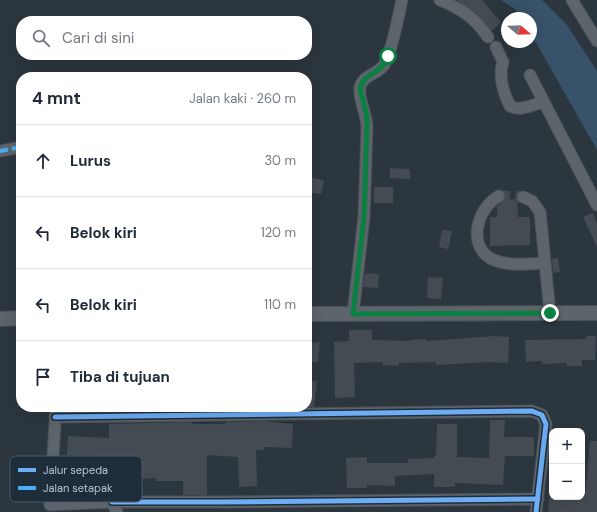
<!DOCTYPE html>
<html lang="id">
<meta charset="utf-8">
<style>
:root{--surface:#fff;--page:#f2f2f3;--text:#1f2937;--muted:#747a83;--line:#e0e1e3}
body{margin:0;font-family:"DM Sans",sans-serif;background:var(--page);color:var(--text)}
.controls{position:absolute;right:12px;bottom:12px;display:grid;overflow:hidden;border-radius:8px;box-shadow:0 4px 16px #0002}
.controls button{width:36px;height:36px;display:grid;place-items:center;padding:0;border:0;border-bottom:1px solid var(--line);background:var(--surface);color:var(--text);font:20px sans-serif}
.compass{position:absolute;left:501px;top:12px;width:36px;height:36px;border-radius:50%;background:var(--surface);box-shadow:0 4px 16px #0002;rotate:109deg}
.stop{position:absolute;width:12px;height:12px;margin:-9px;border:3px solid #0b8043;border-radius:50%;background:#fff}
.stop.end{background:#0b8043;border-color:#fff;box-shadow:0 1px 4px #0008}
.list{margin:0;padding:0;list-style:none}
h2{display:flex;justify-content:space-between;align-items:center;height:52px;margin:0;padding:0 16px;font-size:17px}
h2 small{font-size:13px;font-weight:400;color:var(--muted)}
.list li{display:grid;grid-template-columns:26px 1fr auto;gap:12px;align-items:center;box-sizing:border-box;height:72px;padding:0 16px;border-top:1px solid var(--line)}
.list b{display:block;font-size:15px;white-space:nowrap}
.list em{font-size:13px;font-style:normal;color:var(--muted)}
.icon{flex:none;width:22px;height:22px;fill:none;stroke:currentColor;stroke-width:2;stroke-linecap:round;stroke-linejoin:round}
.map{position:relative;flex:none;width:597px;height:512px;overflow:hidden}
.search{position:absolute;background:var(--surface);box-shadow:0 4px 16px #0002;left:16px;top:16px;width:296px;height:44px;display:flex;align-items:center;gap:10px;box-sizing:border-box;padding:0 14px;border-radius:16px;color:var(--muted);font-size:15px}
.panel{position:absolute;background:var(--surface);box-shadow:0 4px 16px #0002;left:16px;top:72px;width:296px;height:340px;border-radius:16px}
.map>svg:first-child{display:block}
.water{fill:#375269}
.building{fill:#444b52}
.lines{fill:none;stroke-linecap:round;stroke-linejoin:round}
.minor-tunnel{stroke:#414b54;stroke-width:11;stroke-dasharray:11 5.5;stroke-linecap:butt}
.minor-casing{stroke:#4b5258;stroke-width:13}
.tertiary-casing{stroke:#4b5258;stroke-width:16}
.minor{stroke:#5d646b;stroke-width:11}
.tertiary{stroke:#5d646b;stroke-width:14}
.quiet{stroke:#49aef6;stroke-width:4;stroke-dasharray:8 4;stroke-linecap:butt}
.cycleway-casing{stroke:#1e2d3a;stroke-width:8}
.cycleway{stroke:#6dadf4;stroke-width:5}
.route{stroke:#0b8043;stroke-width:5}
.key{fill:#1e2d3a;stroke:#4c5a66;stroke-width:1}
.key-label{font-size:11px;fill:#b7c3ce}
</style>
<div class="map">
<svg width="597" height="512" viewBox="0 0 597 512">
<rect width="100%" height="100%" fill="#2c363e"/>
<path class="water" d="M501,0h41l25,25 30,46v79l-66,-116v-16h-10l-5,-8z"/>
<g class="building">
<path d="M456,0h26l19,22 -9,9 -15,-17z"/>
<path d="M390,168l20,1v10l-20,-1z"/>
<path d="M307,177l17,3 -3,14 -14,-2z"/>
<rect x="374" y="187" width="19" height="16"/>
<path d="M517,199l1,18h12v28l-40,1v-29h7v-11l8,-6z"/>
<path d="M593,213l4,11v23l-14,-30z"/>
<path d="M442,230l10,1 -4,18 -9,-2z"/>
<path d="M558,258l2,14 -7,1 -1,-14z"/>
<path d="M365,273l14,1 -1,14 -15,-1z"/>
<path d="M428,277l15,1 -2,21 -14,-1z"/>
<path d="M349,330h23v10l37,1v-1l17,-1v2l69,-5 14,1 -1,26 -18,-1 -54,3v-3l-37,1v3l-16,-1v-3l-29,1 1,34 -20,1 -1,-56 15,-1z"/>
<path d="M586,336h10l-1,24h-13v6h-15v-3l-25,1v-3l-16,1 -1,-22 61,-1z"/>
<path d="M320,342l-2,20h-11v-19z"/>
<path d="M307,380l10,1 -3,26h-7z"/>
<path d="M490,420h15l-1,17h30v19h-29l-2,29 -48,-2v4h-21v-13l-39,2v10l-28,-1v3h-20l-1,-30 21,-1v6h41v-4l26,-1v-2h2l1,-32h20v33l32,1z"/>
<path d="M263,421l30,3 -1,24 -28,-1v3h-8l1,36 -18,1 -1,-30 -31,-2v40h-24v-14h-27v-3l-20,1v14l-34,1 -1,-38 -34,-1 1,-19 41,2v-14l83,-2v2h33v-2z"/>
<path d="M590,441h7v71h-49l1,-15h36z"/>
</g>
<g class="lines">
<path class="minor-tunnel" d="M499,196l24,1"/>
<defs>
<g id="minor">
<path d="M440,0c23,10 34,17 48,37"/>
<path d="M572,0l25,41"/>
<path d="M496,47l7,15c-5,15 0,30 7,44 10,6 24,-2 34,-4"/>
<path d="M530,75l67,130"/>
<path d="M0,151l21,-4"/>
<path d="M499,196c-21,11 -32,48 -9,62 16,9 37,6 55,5"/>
<path d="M523,197l9,4 8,11 10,101"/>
<path d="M353,314l11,-97 3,-90c0,-13 -9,-28 -7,-39 2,-13 17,-13 24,-23 8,-13 14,-48 18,-65"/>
<path d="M56,407l-6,98 62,-3 5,10"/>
<path d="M55,417l477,-6 10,4 4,9 -10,88"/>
<path d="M112,502h105l321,-3"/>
</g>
<g id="tertiary">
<path d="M307,314l290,-1"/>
<path d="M0,319l21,-1"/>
</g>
</defs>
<use href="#minor" class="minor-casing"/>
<use href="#tertiary" class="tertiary-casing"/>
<use href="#minor" class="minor"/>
<use href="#tertiary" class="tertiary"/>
<path class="quiet" d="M0,151l21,-4"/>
<defs>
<g id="cycleway">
<path d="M55,417l477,-6 10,4 4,9 -10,88"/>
<path d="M112,502h105l321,-3"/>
</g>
</defs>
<use href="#cycleway" class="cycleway-casing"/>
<use href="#cycleway" class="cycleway"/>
</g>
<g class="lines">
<path class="route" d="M388,56c-8,21 -23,14 -28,33l7,27v11l-3,90 -11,97 197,-1"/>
</g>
<rect x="10" y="456" width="132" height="46" rx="6" class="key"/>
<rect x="18" y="468" width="18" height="4" fill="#6dadf4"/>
<rect x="18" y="486" width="18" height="4" fill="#49aef6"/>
<g class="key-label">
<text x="43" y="474">Jalur sepeda</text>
<text x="43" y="492">Jalan setapak</text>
</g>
</svg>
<div class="controls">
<button>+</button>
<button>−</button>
</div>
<svg class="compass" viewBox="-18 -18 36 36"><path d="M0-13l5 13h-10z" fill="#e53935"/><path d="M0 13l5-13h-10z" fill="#747a83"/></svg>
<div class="stop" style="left:388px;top:56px"></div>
<div class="stop end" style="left:550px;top:313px"></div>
<div class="search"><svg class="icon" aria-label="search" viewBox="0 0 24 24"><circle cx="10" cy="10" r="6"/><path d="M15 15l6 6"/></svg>Cari di sini</div>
<section class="panel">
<h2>4 mnt<small>Jalan kaki · 260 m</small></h2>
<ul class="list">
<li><svg class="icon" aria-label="ahead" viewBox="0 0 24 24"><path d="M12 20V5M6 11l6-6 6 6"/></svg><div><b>Lurus</b></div><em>30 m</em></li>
<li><svg class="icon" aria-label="left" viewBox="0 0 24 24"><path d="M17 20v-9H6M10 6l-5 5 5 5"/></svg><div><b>Belok kiri</b></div><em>120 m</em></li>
<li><svg class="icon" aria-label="left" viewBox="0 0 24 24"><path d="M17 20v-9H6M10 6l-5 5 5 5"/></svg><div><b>Belok kiri</b></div><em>110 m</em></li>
<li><svg class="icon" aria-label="arrive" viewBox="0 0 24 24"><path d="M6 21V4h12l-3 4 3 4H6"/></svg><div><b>Tiba di tujuan</b></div></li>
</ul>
</section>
</div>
